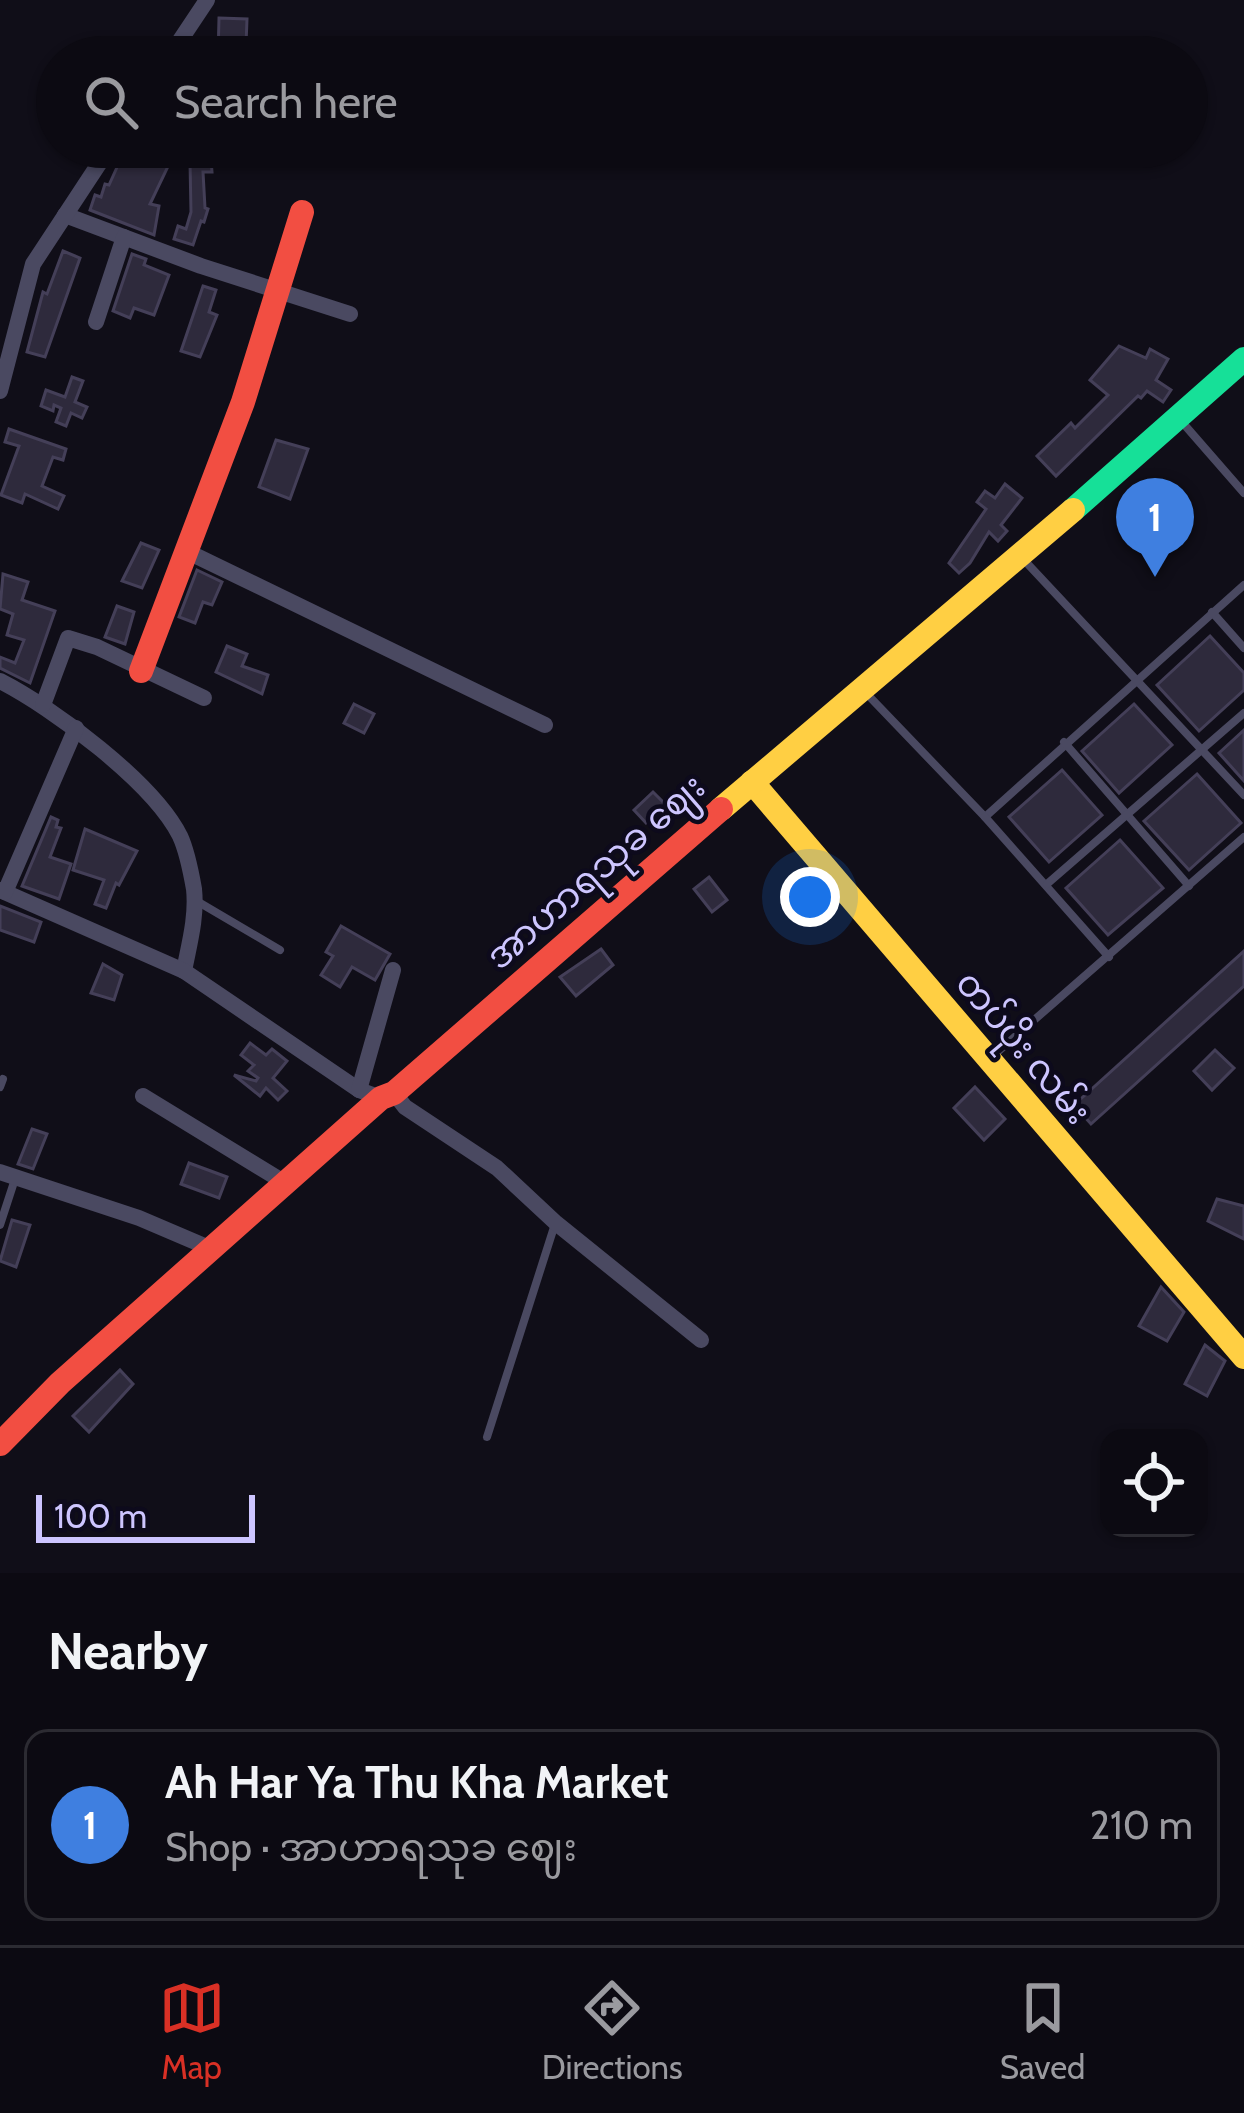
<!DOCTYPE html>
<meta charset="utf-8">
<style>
:root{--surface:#0c0a12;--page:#15131b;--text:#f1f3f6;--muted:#9a9a9f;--line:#2c2b32;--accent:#d93025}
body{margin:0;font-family:Cabin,"Noto Sans Myanmar",sans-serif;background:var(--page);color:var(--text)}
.controls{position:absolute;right:36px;bottom:36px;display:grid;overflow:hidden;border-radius:24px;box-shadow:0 3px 9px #0004}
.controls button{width:108px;height:108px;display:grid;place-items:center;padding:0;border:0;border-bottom:3px solid var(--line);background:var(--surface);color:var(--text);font:60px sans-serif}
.scale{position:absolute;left:36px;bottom:30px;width:219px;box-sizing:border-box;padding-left:12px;border:6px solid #cdc5ff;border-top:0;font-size:33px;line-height:42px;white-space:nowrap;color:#cdc5ff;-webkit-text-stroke:9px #0d0a1c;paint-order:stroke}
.you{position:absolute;left:810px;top:897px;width:42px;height:42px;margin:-30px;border:9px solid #fff;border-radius:50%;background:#1a73e8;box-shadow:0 0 0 18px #1a73e833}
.badge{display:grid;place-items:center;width:78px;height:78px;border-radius:50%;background:var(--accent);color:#fff;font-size:39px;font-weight:700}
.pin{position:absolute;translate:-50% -99px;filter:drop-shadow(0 3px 6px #0008)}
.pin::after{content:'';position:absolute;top:63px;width:42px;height:36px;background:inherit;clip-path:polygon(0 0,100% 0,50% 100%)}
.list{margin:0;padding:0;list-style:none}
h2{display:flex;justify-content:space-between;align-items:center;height:156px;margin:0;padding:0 48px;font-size:51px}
h2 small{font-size:39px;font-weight:400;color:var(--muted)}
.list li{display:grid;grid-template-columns:78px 1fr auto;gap:36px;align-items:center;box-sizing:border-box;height:192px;margin:0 24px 24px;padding:0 24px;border:3px solid var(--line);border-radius:24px}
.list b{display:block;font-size:45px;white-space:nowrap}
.list p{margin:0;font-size:39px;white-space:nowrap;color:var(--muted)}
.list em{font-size:39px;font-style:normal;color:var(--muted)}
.icon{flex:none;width:66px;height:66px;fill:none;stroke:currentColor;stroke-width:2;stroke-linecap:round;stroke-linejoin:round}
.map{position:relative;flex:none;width:1244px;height:1573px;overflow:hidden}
.search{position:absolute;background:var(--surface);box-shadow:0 3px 9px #0004;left:36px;right:36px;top:36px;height:132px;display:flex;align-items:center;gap:30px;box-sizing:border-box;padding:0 42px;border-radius:66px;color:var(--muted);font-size:45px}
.sheet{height:372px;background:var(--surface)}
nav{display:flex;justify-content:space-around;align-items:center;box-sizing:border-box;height:168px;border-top:3px solid var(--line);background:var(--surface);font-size:33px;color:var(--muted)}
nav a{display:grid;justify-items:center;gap:6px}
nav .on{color:var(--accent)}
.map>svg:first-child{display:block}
.building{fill:#2e2a3c;stroke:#443f58;stroke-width:3}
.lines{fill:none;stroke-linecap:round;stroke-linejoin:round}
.lane{stroke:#4a4961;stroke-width:8}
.street{stroke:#4a4961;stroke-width:16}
.fast{stroke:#16e098;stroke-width:24}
.slow{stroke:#ffcf43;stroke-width:24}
.jam{stroke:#f24e42;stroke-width:24}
.labels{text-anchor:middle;stroke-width:9;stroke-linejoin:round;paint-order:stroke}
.street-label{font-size:36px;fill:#cdc5ff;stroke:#0d0a1c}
</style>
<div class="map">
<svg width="1244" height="1573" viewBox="0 0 1244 1573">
<rect width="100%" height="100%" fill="#100e18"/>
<g class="building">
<path d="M219,18l28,1 -1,26h-16l-2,12h-10z"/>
<path d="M136,147h20l-1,3 18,6 -23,48 9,2 -5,29 -64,-25 5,-15 6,2 4,-13 4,1 14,-31 8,4z"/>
<path d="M211,159l1,13h-9l2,36 3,1 -4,13 -3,-1 -8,24 -19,-6 4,-13 8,3 5,-17 -1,-50z"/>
<path d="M63,251l17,7 -35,99 -18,-5 16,-60 4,2z"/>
<path d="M132,254l14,5 -2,6 25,10 -15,40 -20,-7 -4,10 -17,-7z"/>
<path d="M203,286l13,4 -7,22 8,3 -17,42 -19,-6z"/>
<path d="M1119,346l27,12 4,-9 18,10 -12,21 15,10 -8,12 -16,-11 -6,7 -3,-2 -82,80 -19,-20 34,-33 4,5 33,-33 -18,-15z"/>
<path d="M72,377l11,4 -8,21 12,5 -5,11 -11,-5 -5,13 -10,-4 5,-14 -7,-3 -1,6 -12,-5 5,-16 19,7z"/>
<path d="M9,429l57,20 -3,11 -10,-3 -11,29 22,10 -6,13 -33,-15 -3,9 -21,-8 18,-49 -14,-4z"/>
<path d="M276,440l32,9 -18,50 -31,-12z"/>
<path d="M1005,484l17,14 -21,27 6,6 -9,10 -9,-9 -19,31 -11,10 -10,-10 37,-54 -9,-7 8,-11 10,7z"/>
<path d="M141,543l18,7 -17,38 -20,-7z"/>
<path d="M197,570l25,12 -10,23 -9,-3 -8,21 -16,-6z"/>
<path d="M3,574l25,8 -6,18 33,11 -25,72 -30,-15v-11l15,6 9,-23 -17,-5 6,-21 -13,-5z"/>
<path d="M117,606l17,6 -9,32 -20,-7z"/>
<path d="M1210,636l34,37v17l-45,41 -42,-46z"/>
<path d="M227,646l20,8 -5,12 26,9 -6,19 -46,-22z"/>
<path d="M354,704l20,10 -10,19 -20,-10z"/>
<path d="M1134,704l38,41 -53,48 -37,-42z"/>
<path d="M1244,730v51l-25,-28z"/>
<path d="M1062,770l40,45 -53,47 -40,-45z"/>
<path d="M1197,774l44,49 -52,47 -45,-49z"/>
<path d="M653,792l13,13 -20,18 -12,-13z"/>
<path d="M51,817l7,3 -2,7 5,1 -11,29 21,7 -12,35 -37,-13z"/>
<path d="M85,829l52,22 -18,34 -3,-2 -10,25 -11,-4 9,-24 -31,-10z"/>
<path d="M1120,840l43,48 -55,47 -42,-47z"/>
<path d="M709,877l18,23 -15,12 -18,-23z"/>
<path d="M0,906l41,16 -7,20 -34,-12z"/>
<path d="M341,926l49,28 -15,26 -23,-13 -12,20 -19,-12 12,-19 -7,-4z"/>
<path d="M601,949l12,16 -37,31 -16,-19z"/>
<path d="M1244,951v35l-153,138 -17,-19z"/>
<path d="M103,964l19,11 -8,25 -23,-7z"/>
<path d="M250,1043l16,12 6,-6 15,12 -14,17 14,13 -9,9 -12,-12 -6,8 -26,-21 22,6 2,-3 -10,-7 6,-6 -13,-10z"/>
<path d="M1215,1050l19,18 -22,22 -18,-19z"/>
<path d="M975,1087l30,32 -21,21 -30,-32z"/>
<path d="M32,1129l15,5 -14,35 -15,-5z"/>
<path d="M189,1163l38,14 -8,21 -38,-14z"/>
<path d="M1217,1199l27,7v33l-36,-18z"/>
<path d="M12,1220l18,5 -14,42 -16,-6z"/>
<path d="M1161,1287l23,25 -17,29 -28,-15z"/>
<path d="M1205,1345l20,16 -18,35 -22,-12z"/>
<path d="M120,1370l13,14 -44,48 -16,-16z"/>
</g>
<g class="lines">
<g class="lane">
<path d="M1182,422l62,71"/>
<path d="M1024,560l220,235"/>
<path d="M1212,612l32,36"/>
<path d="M866,693l119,124 259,-232"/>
<path d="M1064,742l125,144"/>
<path d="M985,817l124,140"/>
<path d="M1047,884l197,-171"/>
<path d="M195,900l85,50"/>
<path d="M994,1055l250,-218"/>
<path d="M0,1087l3,-8"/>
<path d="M0,1225l15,-46"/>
<path d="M487,1437l68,-213"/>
</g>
<g class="street">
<path d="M169,57l38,-57"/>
<path d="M65,215l136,51 149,48"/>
<path d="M96,322l28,-85"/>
<path d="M0,391l33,-127 77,-117"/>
<path d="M188,552l357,173"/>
<path d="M0,681c53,27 153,101 180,155 7,15 11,36 14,53 3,28 -5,56 -10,82"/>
<path d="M43,705l25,-67 29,9 107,51"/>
<path d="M0,890l184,81 175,119 22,8"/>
<path d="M5,892l71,-164"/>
<path d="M359,1090l34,-120"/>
<path d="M394,1093l11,14 92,61 59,55 145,117"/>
<path d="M143,1096l144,88"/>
<path d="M0,1172l139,46 75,32"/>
</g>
<path class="fast" d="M1073,510l171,-151"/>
<g class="slow">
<path d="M752,782l492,575"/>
<path d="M721,809l352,-299"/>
</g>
<g class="jam">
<path d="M141,671l102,-269 59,-190"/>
<path d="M0,1444l60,-61 321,-285 13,-5 327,-284"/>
</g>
</g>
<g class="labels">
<g class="street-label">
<text transform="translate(595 871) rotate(-41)" y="13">အာဟာရသုခ ဈေး</text>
<text transform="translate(1024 1047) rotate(50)" y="13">တပ်ပိုး လမ်း</text>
</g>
</g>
</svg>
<div class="controls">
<button><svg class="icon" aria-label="locate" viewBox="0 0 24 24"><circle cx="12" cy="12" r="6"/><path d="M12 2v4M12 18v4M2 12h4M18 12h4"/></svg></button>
</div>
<div class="scale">100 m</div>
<div class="you"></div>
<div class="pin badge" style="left:1155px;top:577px;background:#3f7fe0">1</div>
<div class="search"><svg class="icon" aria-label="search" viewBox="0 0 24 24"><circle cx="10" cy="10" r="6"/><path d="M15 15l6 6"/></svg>Search here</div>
</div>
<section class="sheet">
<h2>Nearby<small></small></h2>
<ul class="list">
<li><span class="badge" style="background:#3f7fe0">1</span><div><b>Ah Har Ya Thu Kha Market</b><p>Shop · အာဟာရသုခ ဈေး</p></div><em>210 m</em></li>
</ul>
</section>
<nav>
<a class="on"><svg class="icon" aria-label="map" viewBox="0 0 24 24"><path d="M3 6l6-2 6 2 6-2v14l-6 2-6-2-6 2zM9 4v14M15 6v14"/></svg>Map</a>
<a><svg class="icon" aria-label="directions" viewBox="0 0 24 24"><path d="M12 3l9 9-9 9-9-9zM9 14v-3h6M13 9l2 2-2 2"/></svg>Directions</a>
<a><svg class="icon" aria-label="saved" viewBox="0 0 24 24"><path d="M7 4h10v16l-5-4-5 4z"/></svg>Saved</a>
</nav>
